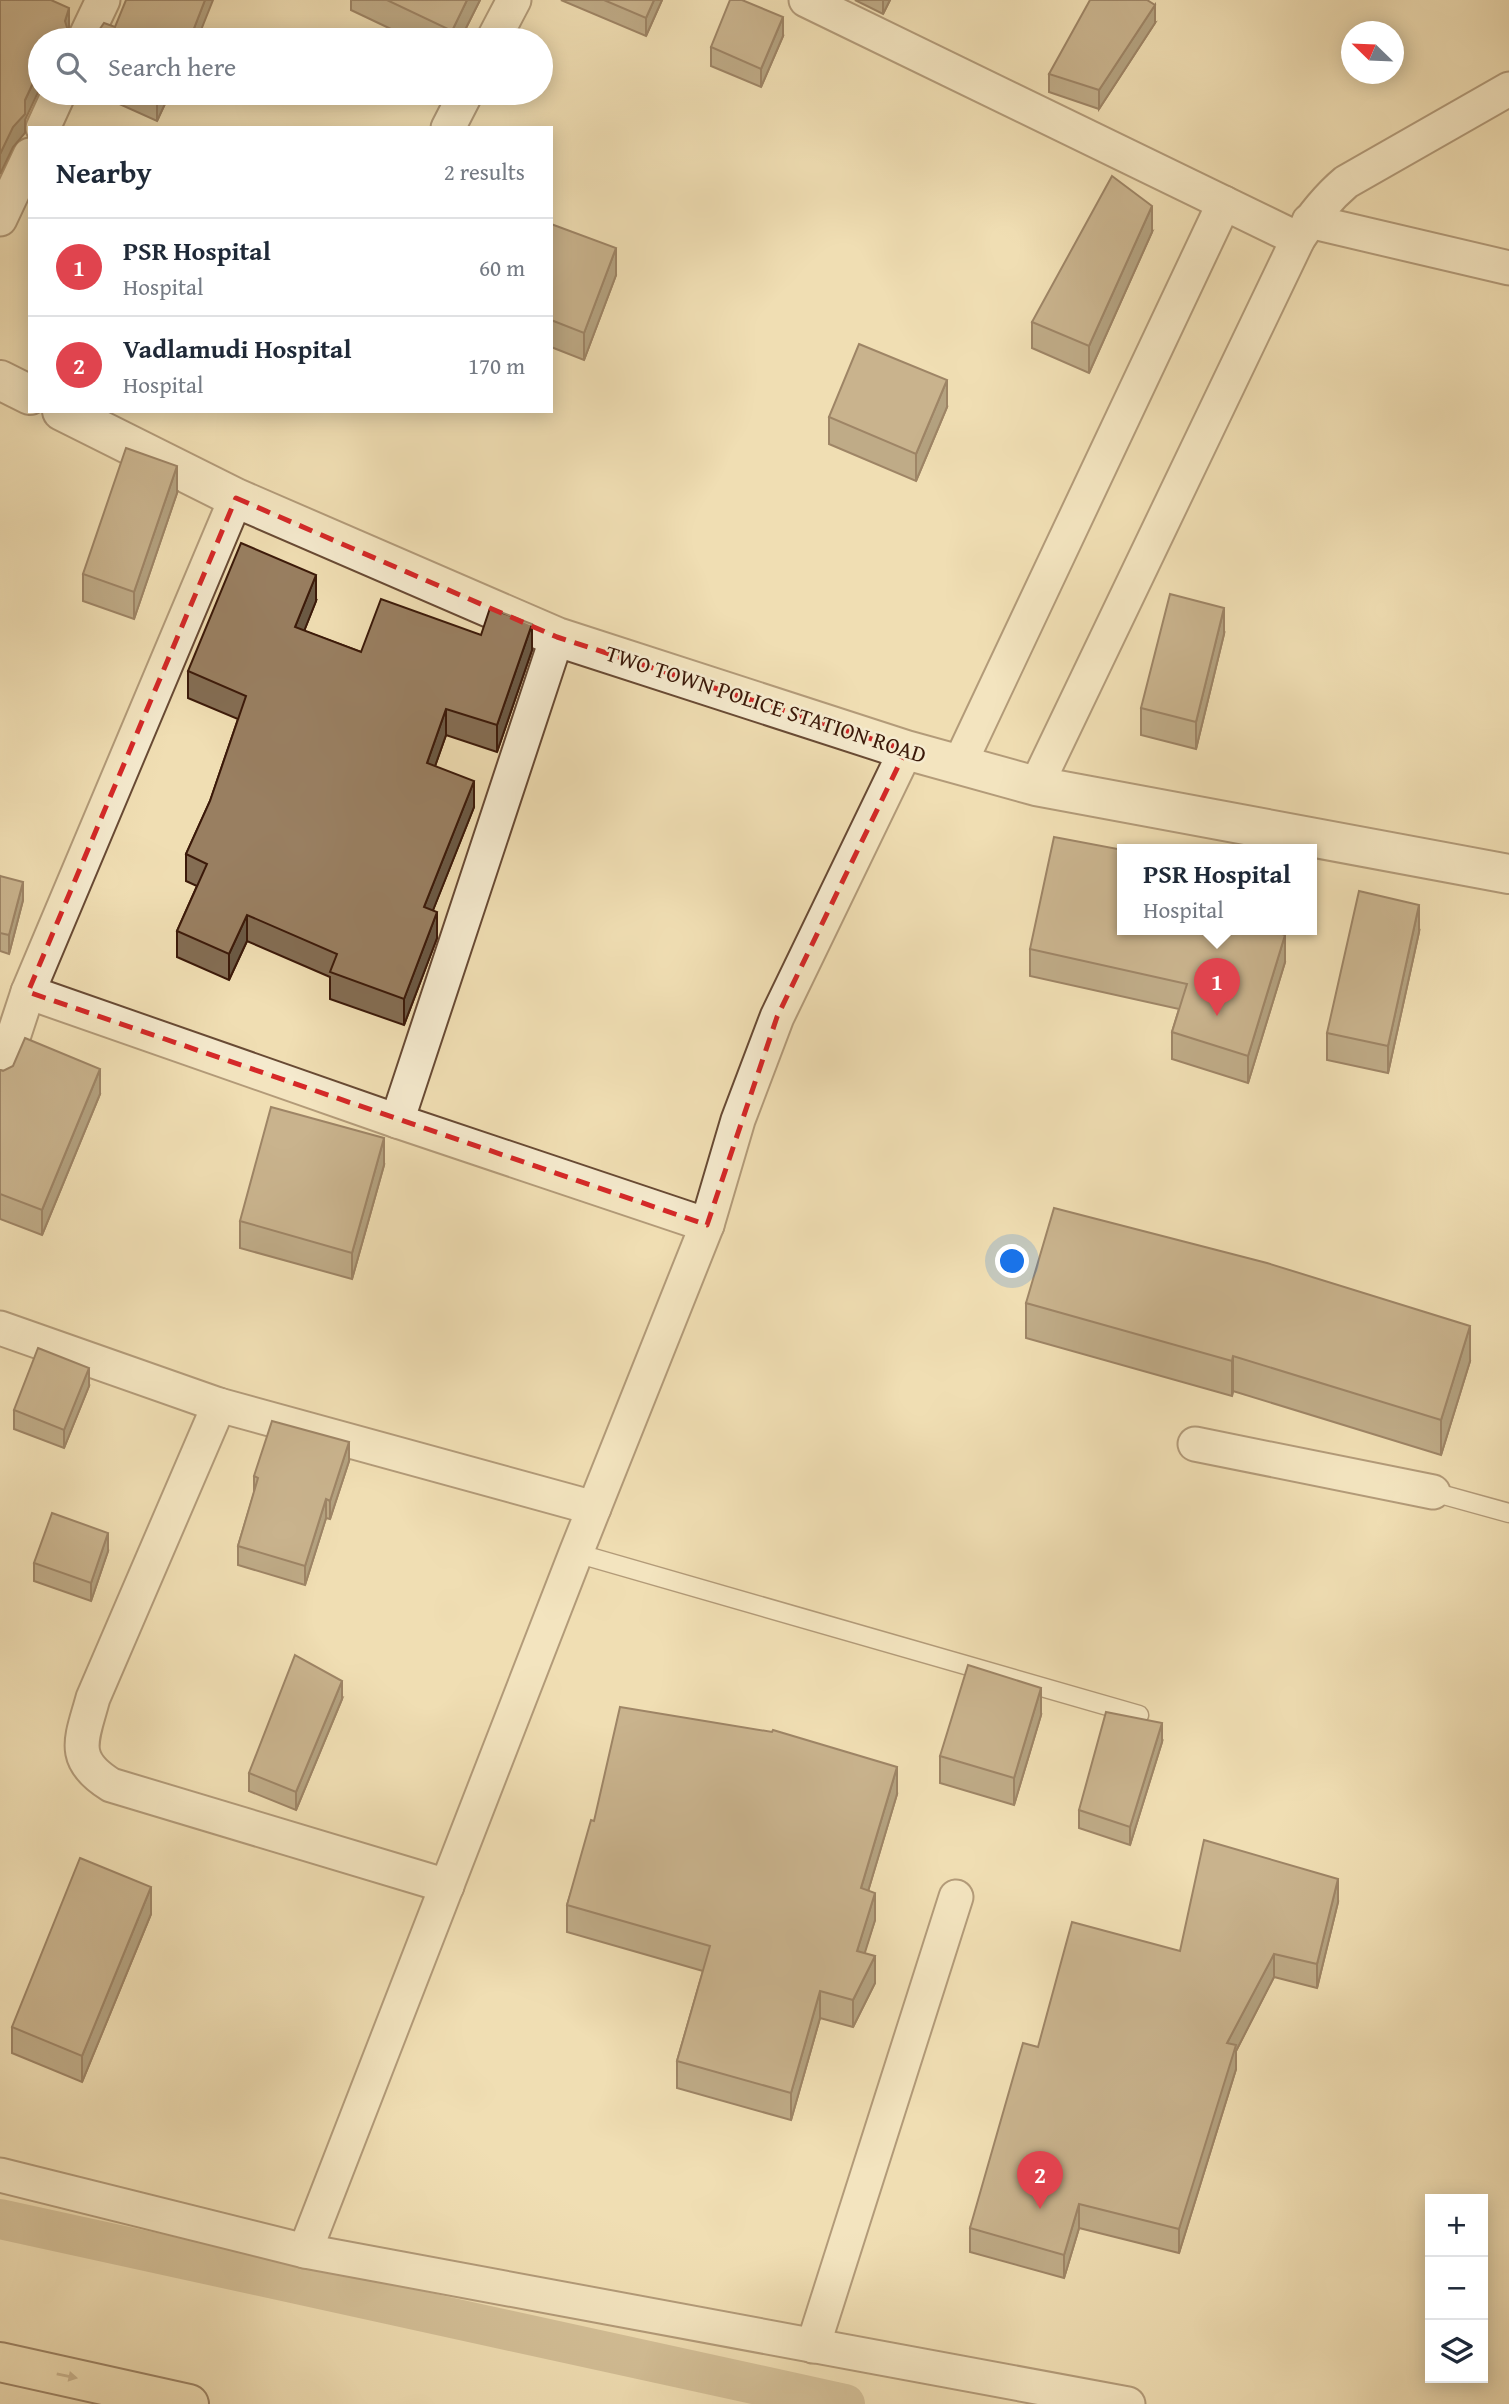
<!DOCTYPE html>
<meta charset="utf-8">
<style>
:root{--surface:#fff;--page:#f2f2f3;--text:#1f2937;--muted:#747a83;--line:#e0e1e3;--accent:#8f2418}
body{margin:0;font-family:"Gentium Book Plus",serif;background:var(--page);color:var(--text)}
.controls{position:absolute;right:21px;bottom:21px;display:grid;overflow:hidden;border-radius:0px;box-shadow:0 4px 18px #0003}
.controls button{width:63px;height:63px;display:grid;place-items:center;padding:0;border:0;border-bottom:2px solid var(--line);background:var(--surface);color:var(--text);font:35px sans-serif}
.compass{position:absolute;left:1341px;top:21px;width:63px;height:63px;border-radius:50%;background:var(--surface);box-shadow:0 4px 18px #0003;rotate:293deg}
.you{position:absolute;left:1013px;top:1262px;width:24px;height:24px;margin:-18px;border:5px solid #fff;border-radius:50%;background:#1a73e8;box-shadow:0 0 0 10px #1a73e833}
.badge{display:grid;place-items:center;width:46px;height:46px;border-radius:50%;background:var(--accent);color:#fff;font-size:23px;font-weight:700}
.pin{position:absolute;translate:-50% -58px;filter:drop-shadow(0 2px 4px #0008)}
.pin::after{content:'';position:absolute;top:37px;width:24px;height:21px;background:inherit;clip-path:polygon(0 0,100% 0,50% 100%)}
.popup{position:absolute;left:1117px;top:844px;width:200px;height:91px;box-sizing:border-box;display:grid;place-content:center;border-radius:0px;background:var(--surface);filter:drop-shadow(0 2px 5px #0005);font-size:23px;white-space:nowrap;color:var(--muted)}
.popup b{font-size:26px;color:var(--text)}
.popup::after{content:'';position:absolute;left:50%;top:100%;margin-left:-14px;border:14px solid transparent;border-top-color:var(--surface)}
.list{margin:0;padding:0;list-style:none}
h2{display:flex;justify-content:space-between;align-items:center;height:91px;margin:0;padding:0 28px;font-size:30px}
h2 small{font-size:23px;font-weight:400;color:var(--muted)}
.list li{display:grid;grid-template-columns:46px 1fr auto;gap:21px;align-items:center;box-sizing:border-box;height:98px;padding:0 28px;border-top:2px solid var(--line)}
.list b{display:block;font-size:26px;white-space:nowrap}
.list p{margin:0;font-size:23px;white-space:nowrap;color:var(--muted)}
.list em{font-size:23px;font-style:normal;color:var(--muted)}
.icon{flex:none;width:38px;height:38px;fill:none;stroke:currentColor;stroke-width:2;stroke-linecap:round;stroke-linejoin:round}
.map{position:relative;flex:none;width:1509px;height:2404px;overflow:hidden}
.search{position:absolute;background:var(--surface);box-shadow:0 4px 18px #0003;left:28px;top:28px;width:525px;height:77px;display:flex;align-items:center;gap:18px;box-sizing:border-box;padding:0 24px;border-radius:38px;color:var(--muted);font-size:26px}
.panel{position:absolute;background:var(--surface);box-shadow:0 4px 18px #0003;left:28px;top:126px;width:525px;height:287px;border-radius:0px}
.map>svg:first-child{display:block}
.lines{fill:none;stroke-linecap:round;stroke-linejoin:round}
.canal{stroke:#b29b79;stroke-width:40}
.service-casing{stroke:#684a34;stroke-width:21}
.minor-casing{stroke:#684a34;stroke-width:37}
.tertiary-casing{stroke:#684a34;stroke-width:42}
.primary-casing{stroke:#3b1909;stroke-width:42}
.service{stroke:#f5eace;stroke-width:18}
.minor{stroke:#f5eace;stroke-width:33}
.tertiary{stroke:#f5eace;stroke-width:38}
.primary{stroke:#f0deb3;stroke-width:38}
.wall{fill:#846d53;stroke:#3b1909;stroke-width:2}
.shaded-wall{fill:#6b5944;stroke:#3b1909;stroke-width:2}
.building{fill:#997f61;stroke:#3b1909;stroke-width:2}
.oneway{fill:#9f8566}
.marked{fill:none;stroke:#d62828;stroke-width:5;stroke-dasharray:14 9;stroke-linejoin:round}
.labels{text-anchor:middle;stroke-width:5;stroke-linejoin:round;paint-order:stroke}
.street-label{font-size:23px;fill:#3b1909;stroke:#f5eace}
</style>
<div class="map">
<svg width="1509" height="2404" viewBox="0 0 1509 2404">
<rect width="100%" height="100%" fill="#f0deb3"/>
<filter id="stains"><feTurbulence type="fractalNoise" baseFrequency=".00286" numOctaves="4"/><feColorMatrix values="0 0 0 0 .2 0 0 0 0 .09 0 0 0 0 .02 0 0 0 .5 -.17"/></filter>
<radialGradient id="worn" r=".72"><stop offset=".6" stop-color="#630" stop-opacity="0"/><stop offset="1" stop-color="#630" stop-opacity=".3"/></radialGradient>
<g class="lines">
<path class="canal" d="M0,2219l845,185"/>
<defs>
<g id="service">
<path d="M1433,1492l76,21"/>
<path d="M576,1553l563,162"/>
</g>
<g id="minor">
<path d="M806,0l492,239"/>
<path d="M84,40l19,-40"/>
<path d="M493,40l21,-40"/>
<path d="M43,128l16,-35"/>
<path d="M448,128l18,-35"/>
<path d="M0,219l30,-64"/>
<path d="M1309,221l200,47"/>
<path d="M960,763l264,-560"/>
<path d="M1036,786l262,-547c14,-22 29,-41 48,-57l163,-93"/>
<path d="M28,992l369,129 310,104"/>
<path d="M0,1077l28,-85 208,-494"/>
<path d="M397,1121l160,-484"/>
<path d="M0,1328l219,77 375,103"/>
<path d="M219,1405l-126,293c-11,41 -24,61 18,87l336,101"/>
<path d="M1195,1444l238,48"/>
<path d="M0,2175l305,76 823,153"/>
<path d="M305,2251l271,-698 131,-328 31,-105 39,-103 129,-267"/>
<path d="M813,2346l143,-449"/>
</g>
<g id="tertiary">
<path d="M0,380l30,15"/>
<path d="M62,411l174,87 321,139 349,113 130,36 473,88"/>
</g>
<path id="primary" d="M0,2362l189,42"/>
</defs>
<use href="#service" class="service-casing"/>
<use href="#minor" class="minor-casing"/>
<use href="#tertiary" class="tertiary-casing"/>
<use href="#primary" class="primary-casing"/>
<use href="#service" class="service"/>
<use href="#minor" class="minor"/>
<use href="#tertiary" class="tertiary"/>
<use href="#primary" class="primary"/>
</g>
<g class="wall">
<path d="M351,0h129l-20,40h-46l-63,-30z"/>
<path d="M561,0h101l-16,36z"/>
<path d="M855,0h35l-7,14z"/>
<path d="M1155,23l-56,86 -50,-17v-18z"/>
<path d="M783,36l-22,51 -50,-21v-19z"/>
<path d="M95,93h75l-13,28z"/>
<path d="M551,224l65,51 -32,85 -33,-13z"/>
<path d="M1152,232l-63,141 -57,-25v-26z"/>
<path d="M947,407l-31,74 -87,-37v-27z"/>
<path d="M177,493l-43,126 -51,-18v-27z"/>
<path d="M316,601l-12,30 57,21 120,-17 51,15 -35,102 -51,-17 -11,31 39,41 -41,103 4,28 -33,87 -74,-26v-22l-83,-36 -18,39 -52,-23v-26l20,-45 -11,-5v-27l24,-53 28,-82 -50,-21v-27z"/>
<path d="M1224,634l-28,115 -55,-14v-27z"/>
<path d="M0,876l23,24 -14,54 -9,-3z"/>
<path d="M1123,930l162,32 -37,121 -76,-24v-27l7,-23 -149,-33v-27z"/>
<path d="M1419,932l-31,141 -61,-13v-27z"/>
<path d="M0,1070l100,24 -58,141 -42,-16z"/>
<path d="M384,1165l-32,114 -112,-31v-27z"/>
<path d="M1026,1303l444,58 -29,94 -208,-64 -1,5 -206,-58z"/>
<path d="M89,1386l-25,62 -50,-19v-19z"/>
<path d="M349,1461l-19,58 -4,-1 -21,67 -67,-20v-19l16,-53v-17z"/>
<path d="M108,1551l-17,50 -57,-20v-18z"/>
<path d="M342,1699l-46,111 -47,-19v-18z"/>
<path d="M1041,1715l-27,90 -74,-22v-27z"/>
<path d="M1162,1742l-32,103 -51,-17v-18z"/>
<path d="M897,1794l-29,97 7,29 -11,33 11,30 -22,44 -33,-9 -29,102 -114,-32v-27l26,-90 -136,-39v-27l27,-84z"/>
<path d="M1338,1902l-21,86 -43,-11 -38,74v18l-57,184 -100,-25 -15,50 -94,-26v-24l68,-181 142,-96z"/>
<path d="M151,1914l-69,168 -70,-29v-26z"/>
</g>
<g class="shaded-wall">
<path d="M205,0h8l-16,40h-6v-4z"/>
<path d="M467,0h13l-20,40h-8v-9z"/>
<path d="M654,0h8l-16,36v-18z"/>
<path d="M883,0h7l-7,14z"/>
<path d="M1155,5v18l-56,86v-19z"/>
<path d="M69,8v19l-4,13v-19z"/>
<path d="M783,17v19l-22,51v-18z"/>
<path d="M40,68v20l-15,32v13l-12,14 -13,27v-20z"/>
<path d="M161,93h9l-13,28v-19z"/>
<path d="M1152,206v26l-63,141v-27z"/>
<path d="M616,248v27l-32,85v-27z"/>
<path d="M947,380v27l-31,74v-27z"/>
<path d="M177,466v27l-43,126v-27z"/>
<path d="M316,575v26l-21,53v-27z"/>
<path d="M1224,608v26l-28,115v-27z"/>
<path d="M532,624v26l-35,102v-27z"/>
<path d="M446,709v26l-19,54v-26z"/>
<path d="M474,781v26l-50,126v-26z"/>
<path d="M23,882v18l-14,54v-19z"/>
<path d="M1419,905v27l-31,141v-27z"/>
<path d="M437,912v26l-33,87v-26z"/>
<path d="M247,915v26l-18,39v-26z"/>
<path d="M1285,935v27l-37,121v-27z"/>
<path d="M100,1069v25l-58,141v-25z"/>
<path d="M384,1138v27l-32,114v-26z"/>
<path d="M1470,1326v35l-29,94v-35z"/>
<path d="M1233,1356v35l-1,5v-35z"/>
<path d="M89,1368v18l-25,62v-18z"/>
<path d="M349,1442v19l-19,58v-18z"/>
<path d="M326,1499v19l-21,67v-19z"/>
<path d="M108,1533v18l-17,50v-18z"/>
<path d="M342,1681v18l-46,111v-18z"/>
<path d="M1041,1688v27l-27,90v-27z"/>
<path d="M1162,1723v19l-32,103v-18z"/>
<path d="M897,1767v27l-36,121v-27z"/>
<path d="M1338,1879v23l-21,86v-24z"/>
<path d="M151,1887v27l-69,168v-26z"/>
<path d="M875,1893v27l-18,58v-27z"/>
<path d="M1274,1954v23l-38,74v18l-57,184v-24l48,-186z"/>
<path d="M875,1956v27l-22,44v-27z"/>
<path d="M820,1991v27l-29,102v-27z"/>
<path d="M1079,2204v24l-15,50v-23z"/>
</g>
<g class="building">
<path d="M0,0h51l18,8 -4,13 3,10 7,6 10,2 10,-3 9,-13 11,4 11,-27h79l-14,36 -3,-1 -3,5h-145v28l-15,32v14l-12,13 -13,27z"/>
<path d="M387,0h80l-15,31z"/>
<path d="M604,0h50l-8,18z"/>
<path d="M730,0h12l41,17 -22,52 -50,-22z"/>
<path d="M1090,0h57l8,5 -56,85 -50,-16z"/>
<path d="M138,93h23l-4,9z"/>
<path d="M1112,176l40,30 -63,140 -57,-24z"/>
<path d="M551,224l65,24 -32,85 -33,-13z"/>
<path d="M859,344l88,36 -31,74 -87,-37z"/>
<path d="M126,448l51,18 -43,126 -51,-18z"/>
<path d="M241,543l75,32 -21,52 66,25 20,-53 100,36 9,-27 42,16 -35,101 -51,-16 -19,54 47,18 -50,126 13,5 -33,87 -74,-27 7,-18 -90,-39 -18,39 -52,-23 30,-67 -21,-10 24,-53 36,-105 -58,-25z"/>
<path d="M1170,594l54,14 -28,114 -55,-14z"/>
<path d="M1054,837l69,13v80h147l15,5 -37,121 -76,-24 15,-48 -157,-35z"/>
<path d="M0,876l23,6 -14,53 -9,-2z"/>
<path d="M1359,891l60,14 -31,141 -61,-13z"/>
<path d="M25,1038l75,31 -58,141 -42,-16v-124l3,1 10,-5z"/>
<path d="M271,1107l113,31 -32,115 -112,-32z"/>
<path d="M1054,1208l213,55 203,63 -29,94 -208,-64 -1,5 -206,-58z"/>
<path d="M38,1348l51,20 -25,62 -50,-20z"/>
<path d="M272,1421l77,21 -19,59 -4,-2 -21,67 -67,-20 20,-68 -4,-2z"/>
<path d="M52,1513l56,20 -17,50 -57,-20z"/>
<path d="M295,1655l47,26 -46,111 -47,-19z"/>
<path d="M968,1665l73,23 -27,90 -74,-22z"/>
<path d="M620,1707l152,25 1,-2 124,37 -36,121 14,5 -18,58 18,5 -22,44 -33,-9 -29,102 -114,-32 33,-115 -143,-41 24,-85 3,1z"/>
<path d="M1106,1712l56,11 -32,104 -51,-17z"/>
<path d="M1204,1840l134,39 -21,85 -43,-10 -47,89 9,2 -57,184 -100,-25 -15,51 -94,-27 53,-185 15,4 34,-125 108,29z"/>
<path d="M80,1858l71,29 -69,169 -70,-29z"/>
</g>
<defs><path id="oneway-solid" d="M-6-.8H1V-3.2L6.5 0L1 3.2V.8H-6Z" transform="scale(1.75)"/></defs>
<use class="oneway" href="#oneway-solid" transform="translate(67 2376) rotate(12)"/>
<path d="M0 0H1509V2404H0ZM236,498l321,139 349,113 -129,267 -70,208 -679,-233z" fill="#f0deb3" fill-opacity=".55" fill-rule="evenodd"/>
<path class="marked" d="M236,498l321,139 349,113 -129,267 -70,208 -679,-233z"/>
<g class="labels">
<g class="street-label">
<text transform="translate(766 704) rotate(18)" y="8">TWO TOWN POLICE STATION ROAD</text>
</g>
</g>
<rect width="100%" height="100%" filter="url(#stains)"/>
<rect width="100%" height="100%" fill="url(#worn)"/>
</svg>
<div class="controls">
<button>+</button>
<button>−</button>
<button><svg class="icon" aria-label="layers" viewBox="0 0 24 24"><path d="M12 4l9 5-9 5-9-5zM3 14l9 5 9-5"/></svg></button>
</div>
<svg class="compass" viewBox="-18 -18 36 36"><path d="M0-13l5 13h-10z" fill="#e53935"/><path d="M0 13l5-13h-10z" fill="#747a83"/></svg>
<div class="you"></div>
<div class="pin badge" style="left:1217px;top:1016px;background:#e0444e">1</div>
<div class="popup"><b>PSR Hospital</b>Hospital</div>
<div class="pin badge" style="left:1040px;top:2209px;background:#e0444e">2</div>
<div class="search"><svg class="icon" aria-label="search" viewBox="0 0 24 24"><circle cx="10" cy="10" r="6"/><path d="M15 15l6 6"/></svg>Search here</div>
<section class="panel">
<h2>Nearby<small>2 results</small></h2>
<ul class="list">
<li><span class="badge" style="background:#e0444e">1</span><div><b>PSR Hospital</b><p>Hospital</p></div><em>60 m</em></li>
<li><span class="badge" style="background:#e0444e">2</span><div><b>Vadlamudi Hospital</b><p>Hospital</p></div><em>170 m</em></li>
</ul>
</section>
</div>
